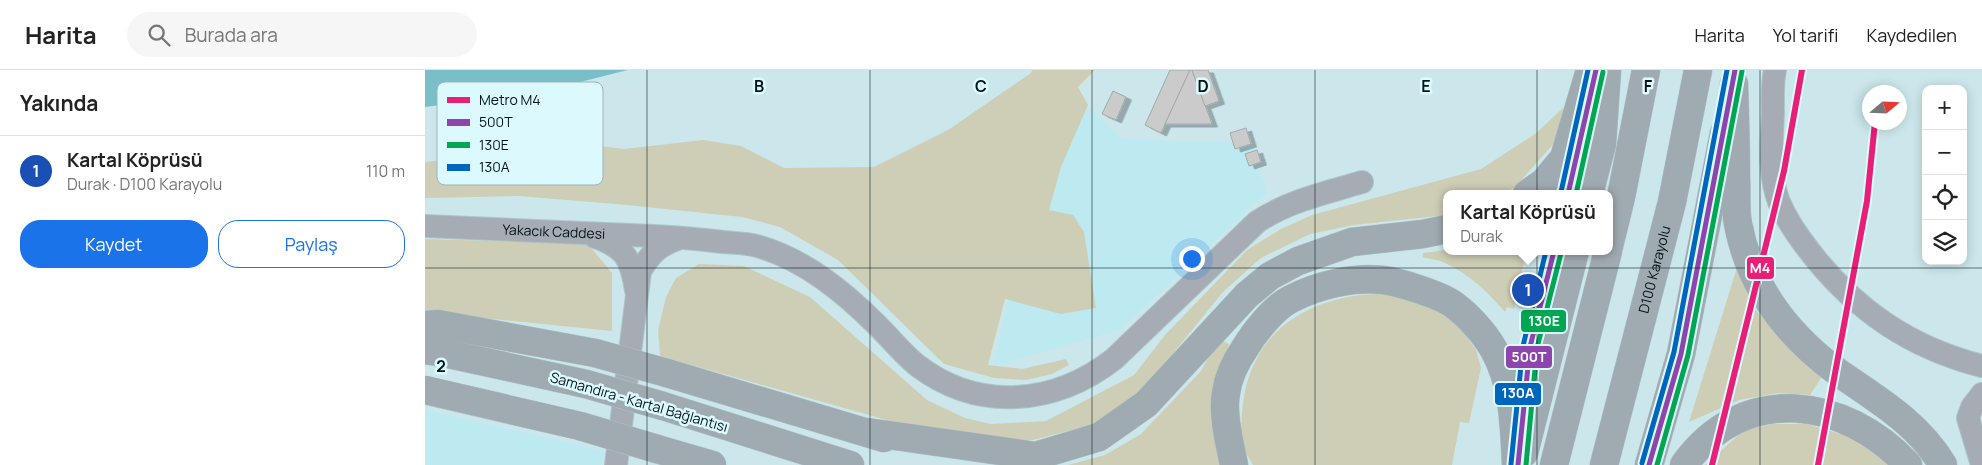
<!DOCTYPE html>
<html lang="tr">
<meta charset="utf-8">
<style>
:root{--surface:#fff;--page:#f6f6f6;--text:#222;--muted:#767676;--line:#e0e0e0;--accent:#1a73e8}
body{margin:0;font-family:Manrope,sans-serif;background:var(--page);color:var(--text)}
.controls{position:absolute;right:15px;top:15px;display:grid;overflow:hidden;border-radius:10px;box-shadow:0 2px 12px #0003}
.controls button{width:45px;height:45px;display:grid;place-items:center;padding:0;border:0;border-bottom:1px solid var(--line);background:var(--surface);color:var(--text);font:25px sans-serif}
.compass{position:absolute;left:1437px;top:15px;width:45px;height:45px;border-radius:50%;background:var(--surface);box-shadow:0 2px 12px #0003;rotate:71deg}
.you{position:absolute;left:766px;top:188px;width:18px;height:18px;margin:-12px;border:4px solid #fff;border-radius:50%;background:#1a73e8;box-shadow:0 0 0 8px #1a73e833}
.badge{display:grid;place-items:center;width:32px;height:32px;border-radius:50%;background:var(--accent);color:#fff;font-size:16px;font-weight:700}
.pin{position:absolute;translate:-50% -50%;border:2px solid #fff;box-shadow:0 1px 5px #0006}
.popup{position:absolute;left:1018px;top:120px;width:170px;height:65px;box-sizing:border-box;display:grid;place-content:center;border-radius:10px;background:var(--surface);filter:drop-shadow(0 1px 4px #0005);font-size:16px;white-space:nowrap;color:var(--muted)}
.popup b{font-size:19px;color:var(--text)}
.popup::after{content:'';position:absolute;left:50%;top:100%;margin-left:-10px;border:10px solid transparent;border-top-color:var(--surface)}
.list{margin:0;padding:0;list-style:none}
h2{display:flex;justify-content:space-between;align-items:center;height:65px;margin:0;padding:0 20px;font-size:21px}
h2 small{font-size:16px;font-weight:400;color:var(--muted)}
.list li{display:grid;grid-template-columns:32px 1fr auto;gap:15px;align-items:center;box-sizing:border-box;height:70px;padding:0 20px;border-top:1px solid var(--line)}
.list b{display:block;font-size:19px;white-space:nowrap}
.list p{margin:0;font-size:16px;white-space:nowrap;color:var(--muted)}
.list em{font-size:16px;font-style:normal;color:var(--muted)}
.actions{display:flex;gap:10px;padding:15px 20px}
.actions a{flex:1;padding:11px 0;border:1px solid var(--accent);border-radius:20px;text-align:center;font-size:18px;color:var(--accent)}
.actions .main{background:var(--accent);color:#fff}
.icon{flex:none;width:28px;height:28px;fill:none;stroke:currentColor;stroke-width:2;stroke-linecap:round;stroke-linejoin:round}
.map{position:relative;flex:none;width:1557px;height:395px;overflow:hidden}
header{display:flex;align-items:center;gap:30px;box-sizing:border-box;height:70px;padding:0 25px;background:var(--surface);border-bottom:1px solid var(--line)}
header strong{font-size:24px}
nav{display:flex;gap:28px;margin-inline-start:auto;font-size:18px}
.search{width:350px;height:45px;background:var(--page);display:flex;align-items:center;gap:12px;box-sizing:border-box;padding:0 18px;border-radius:28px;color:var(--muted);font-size:19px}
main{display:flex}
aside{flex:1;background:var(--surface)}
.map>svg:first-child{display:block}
.built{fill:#bceaf0}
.green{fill:#ceceb6}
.water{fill:#7abfc7}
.building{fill:#cccbcc;stroke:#a3a8a9;filter:url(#shadow)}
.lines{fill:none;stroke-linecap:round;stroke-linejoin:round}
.secondary-casing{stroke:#adc4c7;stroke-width:24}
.highway-casing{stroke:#adc4c7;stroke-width:29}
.secondary{stroke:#a6acb3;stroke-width:22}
.highway{stroke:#a0abb1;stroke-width:28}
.highway-bridge-casing{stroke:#adc4c7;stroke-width:29;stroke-linecap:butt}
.highway-bridge{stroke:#a0abb1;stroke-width:28}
.bus-1-casing{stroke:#dcfafe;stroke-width:9}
.bus-2-casing{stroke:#dcfafe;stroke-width:9}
.bus-3-casing{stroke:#dcfafe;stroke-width:9}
.bus-1{stroke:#8e44ad;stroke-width:5}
.bus-2{stroke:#00a651;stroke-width:5}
.bus-3{stroke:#0065bd;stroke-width:5}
.metro-1-casing{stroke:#dcfafe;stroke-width:10}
.metro-1{stroke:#e91e76;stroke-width:6}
.grid{fill:none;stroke:#021417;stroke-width:1;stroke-opacity:0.55}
.labels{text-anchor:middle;stroke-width:5;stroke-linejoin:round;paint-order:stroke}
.street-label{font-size:14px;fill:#021417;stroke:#dcfafe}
.key{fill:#dcfafe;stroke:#9bb5b9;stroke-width:1}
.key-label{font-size:14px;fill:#021417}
.grid-label{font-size:16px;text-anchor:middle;font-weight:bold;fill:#021417;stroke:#dcfafe;stroke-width:5;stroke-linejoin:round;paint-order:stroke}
.line-badge{stroke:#dcfafe;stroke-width:2}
.badge-label{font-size:14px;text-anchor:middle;font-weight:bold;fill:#fff}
</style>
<header>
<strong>Harita</strong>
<div class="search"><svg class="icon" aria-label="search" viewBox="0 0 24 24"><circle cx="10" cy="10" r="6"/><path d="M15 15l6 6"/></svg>Burada ara</div>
<nav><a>Harita</a><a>Yol tarifi</a><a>Kaydedilen</a></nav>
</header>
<main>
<aside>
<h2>Yakında<small></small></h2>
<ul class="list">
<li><span class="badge" style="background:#1a4fb4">1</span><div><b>Kartal Köprüsü</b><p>Durak · D100 Karayolu</p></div><em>110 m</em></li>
</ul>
<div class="actions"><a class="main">Kaydet</a><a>Paylaş</a></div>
</aside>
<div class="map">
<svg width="1557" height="395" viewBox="0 0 1557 395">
<defs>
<filter id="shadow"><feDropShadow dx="5.5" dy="3" stdDeviation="0" flood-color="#0004"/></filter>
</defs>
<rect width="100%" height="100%" fill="#cbe7eb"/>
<g class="built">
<path d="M666,39l30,30 129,4 17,49 -146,137 -128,38 54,-232z"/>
<path d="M0,340l178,41 -1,14h-177z"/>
</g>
<g class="green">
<path d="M607,0h63l-17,17 10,18 -27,62 -12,43 24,5 11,17 12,76 -35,6 -56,-15 -17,66 34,4 44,-10 3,6 -17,9 -26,6 -32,-2 -50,-14 -106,-104 -58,-33 -38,-10 -115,-12 -108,-9 -94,2v-36l27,-3 84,-21 88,11 79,-9 38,6 43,22 90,-1 74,-37 83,-57z"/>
<path d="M1138,38l4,5 -11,28 -33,37 1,5 -23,11h-54v21l-93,10 -44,9 -49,24 -38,34 -88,108 -41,24 -61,16h-53l-51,-8 -269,-76 -2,-26 8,-33 10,-19 23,-14 45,2 66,31 117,103 38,18 26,6 55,-3 88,-46 31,-40 82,-85 34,-21 31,-14 169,-46 54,-35z"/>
<path d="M0,169l163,5 24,29v58l-187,-19z"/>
<path d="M1022,180v1h79l-12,58 -7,-2 -2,5c-16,-19 -36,-38 -60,-49 -6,-3 -15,-4 -22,-6v-4z"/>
<path d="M1314,191l16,48 39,45 29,21 -13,20 -32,-2 -39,7 -50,22z"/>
<path d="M981,223l34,16 24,24 12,17 5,18 -12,55 -9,-1 -8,43h-199c-3,-5 -7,-11 -9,-17 -5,-14 -2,-42 1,-57 12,-54 51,-84 103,-94 19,-4 39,-3 58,-4z"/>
<path d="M794,269l10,5 -11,46 5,75h-155l37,-10 36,-21 60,-63z"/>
<path d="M1346,354h36l54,16 30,25h-186l38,-34z"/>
</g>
<path class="water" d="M0,0h203l-88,22 -115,15z"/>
<g class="building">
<path d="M745,0h20l-29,63 -16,-8z"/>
<path d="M765,0h2l20,54h-47z"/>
<path d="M767,0h16l11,31 -14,5z"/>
<path d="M688,21l13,6 -10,23 -14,-6z"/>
<path d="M821,58l5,16 -16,5 -5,-16z"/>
<path d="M832,80l4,12 -12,4 -4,-12z"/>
</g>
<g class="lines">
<defs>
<g id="secondary">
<path d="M1350,0c-3,13 -2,28 -2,42 -1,29 -5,62 6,90 8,19 20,36 32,51 45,58 100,95 171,113"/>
<path id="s1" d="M0,156c68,3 136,6 204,9 31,1 62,3 94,7 11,1 23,1 34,4 47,13 87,46 121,80 13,13 26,29 40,40 61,46 137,39 196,-7l143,-137c31,-21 69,-29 105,-40"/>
<path d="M170,167c31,11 36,22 41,53"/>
<path d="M191,395l24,-194c12,-19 18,-25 40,-33"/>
<path d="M1557,395l-14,-47 4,-11 10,-13"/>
</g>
<g id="highway">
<path d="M1309,14c1,31 2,63 2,95 1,14 -1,30 2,45 12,63 50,112 101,149 39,27 79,50 104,92"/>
<path d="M1102,124l17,-12 20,-24 26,-88"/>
<path d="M1164,124l13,-50 5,-74"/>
<path d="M1184,176l12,-49 25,-127"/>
<path d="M0,255l13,-1 157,29"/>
<path d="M0,280l19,3 142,31"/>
<path d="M242,303l217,65"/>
<path d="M0,320l155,36"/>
<path d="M238,336l187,59"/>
<path d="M442,362l169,24 63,-19 47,-33 101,-109 23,-19 28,-15 54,-19 71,-8 24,-5"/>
<path d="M232,379l55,16"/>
<path d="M1099,383l51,-202"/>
<path d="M809,395c-4,-20 -12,-51 -8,-72 2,-15 10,-32 19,-45 9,-15 29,-41 46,-49 27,-14 61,-22 92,-19 16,2 58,15 71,25 15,11 31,29 40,45 20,36 20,76 22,115"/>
<path d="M1129,395l54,-214"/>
<path id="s2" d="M1179,395l68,-263 26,-132"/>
<path d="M1224,395l32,-111 43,-221"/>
<path d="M1259,395c59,-83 161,-68 224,0"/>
</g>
</defs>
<use href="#secondary" class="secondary-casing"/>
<use href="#highway" class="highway-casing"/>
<use href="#secondary" class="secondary"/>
<use href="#highway" class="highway"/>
<defs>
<g id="highway-bridge">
<path d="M170,283l72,20"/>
<path d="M161,314l77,22"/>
<path d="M155,356l77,23"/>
</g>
</defs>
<use href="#highway-bridge" class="highway-bridge-casing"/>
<use href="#highway-bridge" class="highway-bridge"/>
<defs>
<g id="bus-1">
<path d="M1143,124l28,-124"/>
<path d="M1093,395l12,-118 24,-96"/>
<path d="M1224,395l32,-111 54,-284"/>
</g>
<g id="bus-2">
<path d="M1151,124l27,-122"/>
<path d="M1101,395l11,-117 24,-95"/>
<path d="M1232,395l31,-110 54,-284"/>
</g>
<g id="bus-3">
<path d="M1136,122l27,-122"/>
<path d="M1217,393l32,-111 53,-282"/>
<path d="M1086,394l12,-118 23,-95"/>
</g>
</defs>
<use href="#bus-1" class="bus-1-casing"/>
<use href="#bus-2" class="bus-2-casing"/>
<use href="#bus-3" class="bus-3-casing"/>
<use href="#bus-1" class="bus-1"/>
<use href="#bus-2" class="bus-2"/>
<use href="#bus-3" class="bus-3"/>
<defs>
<g id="metro-1">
<path d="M1287,395l72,-294 18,-101"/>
<path d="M1393,395l49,-264 8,-79"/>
</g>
</defs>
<use href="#metro-1" class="metro-1-casing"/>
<use href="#metro-1" class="metro-1"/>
</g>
<path class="grid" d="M222,0v395M445,0v395M667,0v395M890,0v395M1112,0v395M1335,0v395M0,198h1557"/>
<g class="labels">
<g class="street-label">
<text dy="5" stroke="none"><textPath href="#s1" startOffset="129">Yakacık Caddesi</textPath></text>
<text dy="5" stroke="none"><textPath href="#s2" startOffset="202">D100 Karayolu</textPath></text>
<text transform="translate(214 332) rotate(16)" y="5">Samandıra - Kartal Bağlantısı</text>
</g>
</g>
<rect x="12" y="12" width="166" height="103" rx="8" class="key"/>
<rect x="22" y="27" width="23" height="6" fill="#e91e76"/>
<rect x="22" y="49" width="23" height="7" fill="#8e44ad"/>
<rect x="22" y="72" width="23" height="6" fill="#00a651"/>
<rect x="22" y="94" width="23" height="7" fill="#0065bd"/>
<g class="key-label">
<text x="54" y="35">Metro M4</text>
<text x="54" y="57">500T</text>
<text x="54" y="80">130E</text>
<text x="54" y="102">130A</text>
</g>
<g class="grid-label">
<text x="334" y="22">B</text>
<text x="556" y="22">C</text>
<text x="778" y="22">D</text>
<text x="1001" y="22">E</text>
<text x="1223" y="22">F</text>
<text x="16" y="302">2</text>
</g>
<g class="line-badge">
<rect x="1321" y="186" width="29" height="24" rx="5" fill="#e91e76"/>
<rect x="1095" y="239" width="47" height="24" rx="5" fill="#00a651"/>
<rect x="1080" y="275" width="48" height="24" rx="5" fill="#8e44ad"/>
<rect x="1069" y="312" width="48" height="24" rx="5" fill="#0065bd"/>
</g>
<g class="badge-label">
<text x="1335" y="203">M4</text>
<text x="1119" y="256">130E</text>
<text x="1104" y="292">500T</text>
<text x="1093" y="328">130A</text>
</g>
</svg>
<div class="controls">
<button>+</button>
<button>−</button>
<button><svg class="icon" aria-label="locate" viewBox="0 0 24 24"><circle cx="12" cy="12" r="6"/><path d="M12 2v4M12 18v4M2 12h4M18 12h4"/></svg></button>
<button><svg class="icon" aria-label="layers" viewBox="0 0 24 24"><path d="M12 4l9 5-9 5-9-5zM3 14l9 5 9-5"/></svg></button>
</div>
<svg class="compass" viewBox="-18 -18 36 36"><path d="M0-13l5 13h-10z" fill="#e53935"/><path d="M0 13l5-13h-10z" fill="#767676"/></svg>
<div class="you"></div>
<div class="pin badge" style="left:1103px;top:220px;background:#1a4fb4">1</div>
<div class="popup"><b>Kartal Köprüsü</b>Durak</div>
</div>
</main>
